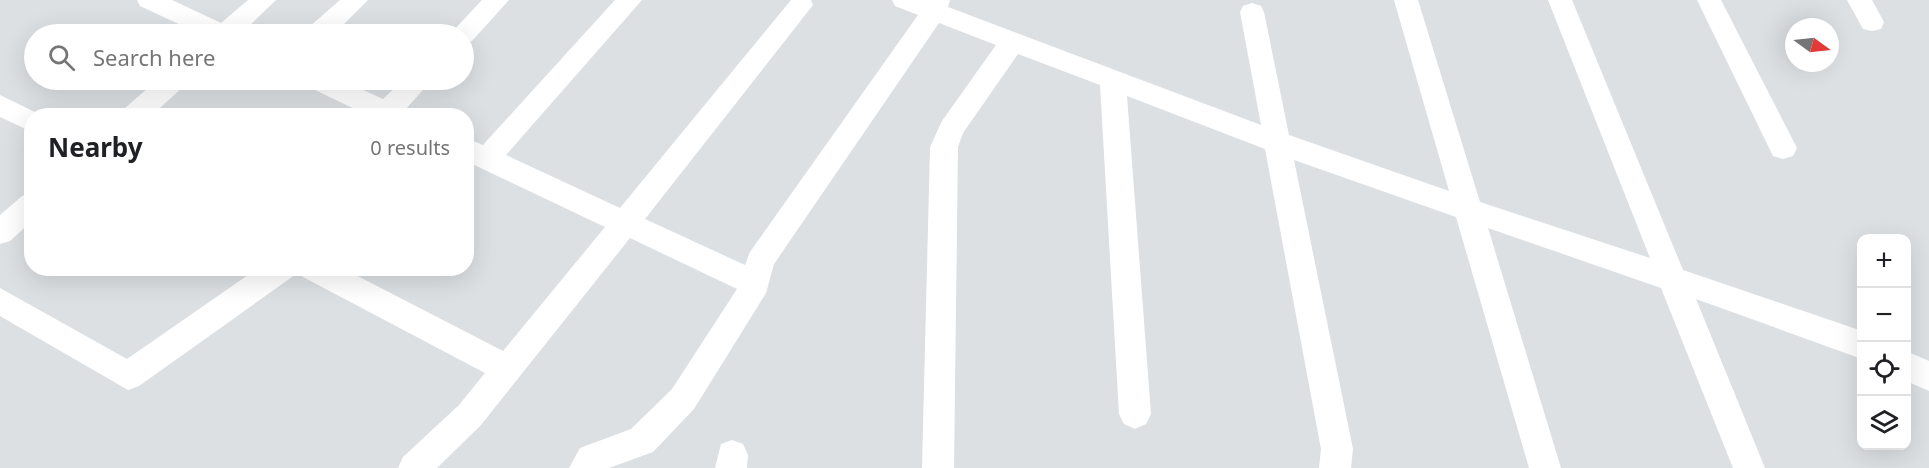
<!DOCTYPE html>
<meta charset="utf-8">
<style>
:root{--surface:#fff;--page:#f2f2f2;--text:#202124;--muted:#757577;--line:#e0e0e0}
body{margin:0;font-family:"Noto Sans",sans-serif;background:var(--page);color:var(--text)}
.controls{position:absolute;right:18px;bottom:18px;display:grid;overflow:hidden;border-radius:12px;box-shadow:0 6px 24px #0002}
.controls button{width:54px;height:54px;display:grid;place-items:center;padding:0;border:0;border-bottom:2px solid var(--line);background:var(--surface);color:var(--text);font:30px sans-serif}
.compass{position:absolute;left:1785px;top:18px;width:54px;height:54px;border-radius:50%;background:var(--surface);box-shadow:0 6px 24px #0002;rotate:105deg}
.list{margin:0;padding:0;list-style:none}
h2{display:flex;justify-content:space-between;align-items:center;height:78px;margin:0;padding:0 24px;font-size:26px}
h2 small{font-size:20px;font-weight:400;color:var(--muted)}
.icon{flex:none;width:33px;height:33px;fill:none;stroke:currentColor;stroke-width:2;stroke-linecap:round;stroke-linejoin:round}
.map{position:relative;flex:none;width:1929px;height:468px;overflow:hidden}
.search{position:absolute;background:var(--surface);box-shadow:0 6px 24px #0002;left:24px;top:24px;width:450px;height:66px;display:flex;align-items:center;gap:15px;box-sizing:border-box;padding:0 21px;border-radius:33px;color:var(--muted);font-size:22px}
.panel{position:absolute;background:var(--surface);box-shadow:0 6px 24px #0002;left:24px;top:108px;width:450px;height:168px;border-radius:24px}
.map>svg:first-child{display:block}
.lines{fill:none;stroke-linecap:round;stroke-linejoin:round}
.minor{fill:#fff;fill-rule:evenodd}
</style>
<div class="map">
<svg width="1929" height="468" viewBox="0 0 1929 468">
<rect width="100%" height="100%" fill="#dce0e3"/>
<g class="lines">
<g class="minor">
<path d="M137,0h35l49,23 27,-23h28l-35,34h-41l-60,-28z"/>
<path d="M340,0h28l-34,34h-28l3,-7z"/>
<path d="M482,0h27l-37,41 -8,2v-9h-14z"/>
<path d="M615,0h27l-136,155 114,53 171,-208h20l2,5 -168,214 100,46 5,-13 168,-237 -23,-9 -3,-6h58l-2,7 313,118 -21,-113 3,-6 9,-3 9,3 3,6 25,123 160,56 -55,-191h24l62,202 170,56 -102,-258h24l111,270 179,61v28l-166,-60 69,169h-32l-72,-180 -173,-60 73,240h-32l-73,-251 -162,-57 59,289 -2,19h-32l2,-19 -56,-300 -138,-53 24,318 -5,10 -11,5 -11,-5 -5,-10 -19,-329 -82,-31 -55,79 -5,14 -4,321h-32l8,-321 12,-26 54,-76 -57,-22 -165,241 -8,29 -72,116 -41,43 -44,16h-40l11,-20 51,-19 41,-40 65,-100 -107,-51 -149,187 -44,43h-39l5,-11 56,-52 26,-32 -182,-96 -4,-9h43l161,83 102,-124 -139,-66v-23l17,7z"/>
<path d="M1697,0h24l76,148 -4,8 -10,3 -10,-3z"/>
<path d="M1847,0h25l12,22 -3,7 -9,2 -9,-2z"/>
<path d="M157,80h30l-4,7 -32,29h-31l4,-7z"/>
<path d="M305,80h36l42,19 20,-19h29l-27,30 3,6h-39l-60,-29z"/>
<path d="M0,95l41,20 -9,1v16l-32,-15z"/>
<path d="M32,193v28l-22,20 -10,3v-29l22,-19z"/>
<path d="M258,268h38l-4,9 -153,109 -11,4 -128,-74v-28l127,71z"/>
<path d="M1906,351l23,10v30l-23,-10z"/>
<path d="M732,440l11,4 5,11 -1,13h-32l6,-24z"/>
</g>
</g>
</svg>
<div class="controls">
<button>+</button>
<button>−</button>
<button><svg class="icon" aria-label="locate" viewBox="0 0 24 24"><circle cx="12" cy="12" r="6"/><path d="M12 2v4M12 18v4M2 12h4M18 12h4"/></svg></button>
<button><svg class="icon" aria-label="layers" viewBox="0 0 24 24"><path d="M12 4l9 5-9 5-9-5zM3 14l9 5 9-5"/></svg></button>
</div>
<svg class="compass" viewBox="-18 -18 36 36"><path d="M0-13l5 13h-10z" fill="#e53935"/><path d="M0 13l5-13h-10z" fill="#757577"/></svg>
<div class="search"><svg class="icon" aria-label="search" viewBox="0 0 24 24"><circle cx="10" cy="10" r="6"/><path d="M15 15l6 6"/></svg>Search here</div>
<section class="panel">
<h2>Nearby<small>0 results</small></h2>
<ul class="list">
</ul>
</section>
</div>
